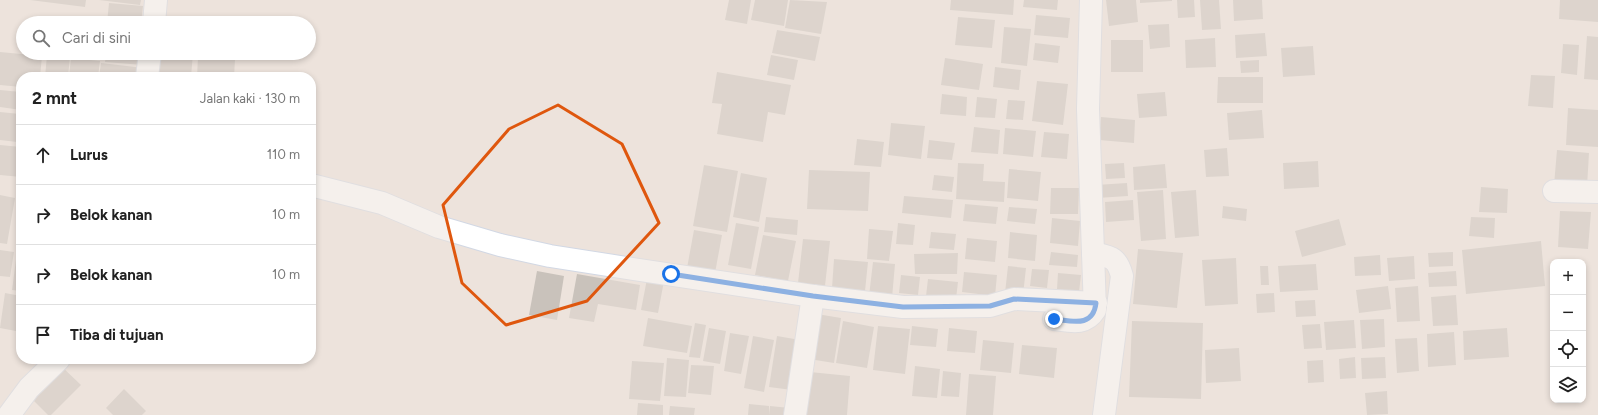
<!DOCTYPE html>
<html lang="id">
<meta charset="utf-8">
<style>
:root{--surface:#fff;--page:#f6f6f6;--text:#222;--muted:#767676;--line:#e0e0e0}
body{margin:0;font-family:Figtree,sans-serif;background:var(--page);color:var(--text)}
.controls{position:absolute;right:12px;bottom:12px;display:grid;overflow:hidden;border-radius:8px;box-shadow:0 2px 6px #0003}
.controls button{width:36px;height:36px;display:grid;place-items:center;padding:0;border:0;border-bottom:1px solid var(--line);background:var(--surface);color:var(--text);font:20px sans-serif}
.stop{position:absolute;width:12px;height:12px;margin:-9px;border:3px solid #1a73e8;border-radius:50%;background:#fff}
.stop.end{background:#1a73e8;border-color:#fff;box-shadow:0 1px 4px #0008}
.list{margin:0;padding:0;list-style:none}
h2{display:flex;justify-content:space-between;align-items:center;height:52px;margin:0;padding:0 16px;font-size:17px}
h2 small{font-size:13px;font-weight:400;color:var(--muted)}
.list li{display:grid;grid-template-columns:26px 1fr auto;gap:12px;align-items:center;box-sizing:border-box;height:60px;padding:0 16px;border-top:1px solid var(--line)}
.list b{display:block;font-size:15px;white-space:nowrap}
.list em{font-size:13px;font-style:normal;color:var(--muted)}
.icon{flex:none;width:22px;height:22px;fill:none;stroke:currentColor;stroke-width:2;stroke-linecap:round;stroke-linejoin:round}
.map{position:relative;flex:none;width:1598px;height:415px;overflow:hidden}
.search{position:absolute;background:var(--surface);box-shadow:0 2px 6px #0003;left:16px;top:16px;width:300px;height:44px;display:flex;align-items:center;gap:10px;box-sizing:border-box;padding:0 14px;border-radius:22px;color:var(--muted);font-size:15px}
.panel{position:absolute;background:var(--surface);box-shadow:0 2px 6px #0003;left:16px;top:72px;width:300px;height:292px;border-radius:16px}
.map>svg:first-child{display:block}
.building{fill:#c9c2bb}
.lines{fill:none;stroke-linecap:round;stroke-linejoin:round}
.minor-casing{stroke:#d2d8e4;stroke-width:24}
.minor{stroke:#fff;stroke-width:22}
.route{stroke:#1a73e8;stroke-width:5}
.marked{fill:none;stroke:#df570e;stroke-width:3;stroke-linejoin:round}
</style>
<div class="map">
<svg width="1598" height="415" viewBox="0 0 1598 415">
<rect width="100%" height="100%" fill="#ede3dc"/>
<g class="building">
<path d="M30,0h56l-1,7z"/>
<path d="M99,0h42l-1,5z"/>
<path d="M729,0h22l-4,24 -22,-4z"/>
<path d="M755,0h33l-4,26 -33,-6z"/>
<path d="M790,0l37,2 -6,32 -36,-6z"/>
<path d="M951,0h63l-1,15 -63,-5z"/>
<path d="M1024,0h34l-1,10 -34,-3z"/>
<path d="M1106,0h30l2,22 -29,4z"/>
<path d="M1140,0h32v1l-32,2z"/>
<path d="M1177,0h17l1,17 -17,1z"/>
<path d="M1200,0h19l2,29 -19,1z"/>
<path d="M1233,0h29l1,19 -29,2z"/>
<path d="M1560,0h38v22l-39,-3z"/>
<path d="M109,3l34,3 -2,17h-34z"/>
<path d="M1036,15l34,3 -2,20 -34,-3z"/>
<path d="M958,17l37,3 -3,28 -37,-3z"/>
<path d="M1169,24l1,23 -20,2 -2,-24z"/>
<path d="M1004,27l27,2 -4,37 -26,-3z"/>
<path d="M777,30l43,7 -5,24 -43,-8z"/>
<path d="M1265,33l2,23 -31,2 -1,-23z"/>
<path d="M1587,36l11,1v43l-14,-1z"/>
<path d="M1215,38l1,29 -30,1 -1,-28z"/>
<rect x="1111" y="40" width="32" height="32"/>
<path d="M1035,43l25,3 -2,17 -25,-3z"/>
<path d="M1563,44l16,1 -2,30 -16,-2z"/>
<path d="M1313,46l2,29 -32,2 -2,-29z"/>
<path d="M0,52l42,4 -2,21h-19v10l-21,-2z"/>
<path d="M79,53h22v3z"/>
<path d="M106,53h38l-1,12 -38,-3z"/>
<path d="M159,53h34l-2,24 -34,-2z"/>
<path d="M47,55l23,2 -2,20h-23z"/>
<path d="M771,55l27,5 -4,20 -27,-5z"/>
<path d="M198,57l37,3 -1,17h-37z"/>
<path d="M71,58l29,3 -2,16 -29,-1z"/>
<path d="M945,58l38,6 -4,26 -38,-5z"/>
<path d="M1259,60v12l-18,1 -1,-12z"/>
<path d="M101,63l43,5 -1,9h-44z"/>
<path d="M995,67l26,3 -2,20 -26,-3z"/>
<path d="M717,72l74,13 -6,30 -17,-3 -5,30 -46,-8 5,-30 -10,-1z"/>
<path d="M1531,75l24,1 -2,32 -25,-2z"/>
<path d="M1218,77h45v26h-46z"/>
<path d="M1037,81l31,3 -5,41 -31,-4z"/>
<path d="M0,90l21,2v18l-21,-3z"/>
<path d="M1165,92l2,24 -28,2 -2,-24z"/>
<path d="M942,94l25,3 -1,19 -26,-2z"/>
<path d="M977,97l20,2 -2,19 -20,-1z"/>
<path d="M1008,100l17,1 -2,19 -17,-1z"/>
<path d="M1568,108l30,2v37l-32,-2z"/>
<path d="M1262,110l2,28 -35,2 -2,-27z"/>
<path d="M0,112l20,2 -3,28 -17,-2z"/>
<path d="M1101,117l34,3 -1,23 -35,-3z"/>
<path d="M891,123l34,3 -4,33 -33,-4z"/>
<path d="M974,127l26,3 -2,24 -27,-2z"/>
<path d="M1005,128l31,3 -3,26 -30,-3z"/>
<path d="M1044,132l25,2 -2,25 -26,-2z"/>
<path d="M857,139l27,3 -3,25 -27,-2z"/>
<path d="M929,140l26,3 -3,17 -25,-2z"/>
<path d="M0,145l21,2v30l-21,-2z"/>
<path d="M1227,148l2,28 -23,1 -2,-27z"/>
<path d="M1557,150l32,3 -2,34 -33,-2z"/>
<path d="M1318,161l1,26 -35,2 -1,-26z"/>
<path d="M958,163l26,1 -1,17 22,1 -1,20 -48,-3z"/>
<path d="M1124,163l1,15 -19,1 -1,-15z"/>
<path d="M1165,164l2,24 -33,2 -1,-23z"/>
<path d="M704,165l34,6 -11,61 -34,-6z"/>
<path d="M1009,169l32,3 -3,29 -31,-3z"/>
<path d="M809,170l61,2 -2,39 -61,-2z"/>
<path d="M741,173l26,5 -8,44 -26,-5z"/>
<path d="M934,175l20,2 -2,15 -20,-2z"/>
<path d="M1127,183l1,13 -31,2 -1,-13z"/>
<path d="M1481,187l27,2 -1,24 -28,-1z"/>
<path d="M1051,188h28l-1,26h-28z"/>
<path d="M1163,190l3,49 -25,2 -4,-49z"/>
<path d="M1196,190l3,46 -24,2 -4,-46z"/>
<path d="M0,195l15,3 -8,46 -7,-1z"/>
<path d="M904,196l49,4 -2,18 -49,-5z"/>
<path d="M1133,200l1,20 -28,2 -1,-20z"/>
<path d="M965,204l33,3 -2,17 -33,-3z"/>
<path d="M1223,206l24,3 -1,12 -24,-3z"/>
<path d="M1009,207l28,2 -2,15 -28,-3z"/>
<path d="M1560,211l31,1 -3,37 -30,-2z"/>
<path d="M766,217l32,3 -1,15 -33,-3z"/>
<path d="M1471,217l24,1 -1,20 -25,-2z"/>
<path d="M1052,218l28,3 -2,25 -28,-3z"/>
<path d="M1339,219l7,26 -44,12 -7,-26z"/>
<path d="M736,223l23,4 -8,42 -23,-4z"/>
<path d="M898,223l17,2 -2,20 -17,-1z"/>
<path d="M869,229l24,2 -4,30 -22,-2z"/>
<path d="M694,230l28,5 -7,38 -28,-5z"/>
<path d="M931,232l25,2 -2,16 -25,-2z"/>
<path d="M1010,232l27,3 -2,26 -27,-3z"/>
<path d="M763,235l33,6 -8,40 -33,-6z"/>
<path d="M967,238l30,3 -2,21 -30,-3z"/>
<path d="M803,239l27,2 -5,45 -27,-3z"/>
<path d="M1541,241l4,45 -79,8 -4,-44z"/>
<path d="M1138,249l45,4 -6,55 -44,-4z"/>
<path d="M0,250l14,2 -4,25 -10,-1z"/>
<path d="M17,252l4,1v38l-9,-1z"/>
<path d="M1051,252l27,3 -1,12 -28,-2z"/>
<path d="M1453,252v14l-24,1 -1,-14z"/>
<path d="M958,253l-1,21h-42l-1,-20z"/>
<path d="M1380,255l1,20 -26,1 -1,-19z"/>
<path d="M1414,256l1,23 -26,2 -2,-23z"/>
<path d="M1236,258l2,46 -33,2 -3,-46z"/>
<path d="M834,259l34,3 -3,29 -33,-3z"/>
<path d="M873,262l22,2 -3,34 -23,-2z"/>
<path d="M1316,264l2,26 -38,2 -2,-26z"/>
<path d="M1008,266l18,2 -3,27 -18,-2z"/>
<path d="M1260,266h8l1,19h-8z"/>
<path d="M1032,269l17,1 -2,18 -17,-2z"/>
<path d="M537,271l27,5 -7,44 -28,-5z"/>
<path d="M1456,271l1,15 -28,1 -1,-14z"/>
<path d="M964,272l33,3 -2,21 -33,-4z"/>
<path d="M1058,273l23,2 -2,17 -22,-3z"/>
<path d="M577,274l63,11 -4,25 -38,-6 -4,18 -25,-4z"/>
<path d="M901,275l19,2 -2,18 -19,-2z"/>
<path d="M647,279l17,2 -6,32 -17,-3z"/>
<path d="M928,279l30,3 -2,17 -30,-3z"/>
<path d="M1388,286l3,23 -32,4 -3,-23z"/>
<path d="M1418,286l2,35 -23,1 -2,-34z"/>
<path d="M5,293l16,3v36l-21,-4z"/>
<path d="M1274,293l1,19 -18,1 -1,-19z"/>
<path d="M1456,295l2,30 -25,1 -2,-29z"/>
<path d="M1315,300l1,16 -20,1 -1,-16z"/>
<path d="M817,314l24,4 -7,45 -25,-4z"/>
<path d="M648,318l44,8 -5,27 -44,-7z"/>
<path d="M1384,319l1,28 -23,2 -2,-29z"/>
<path d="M1354,320l2,28 -30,2 -2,-28z"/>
<path d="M843,321l31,6 -7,41 -31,-5z"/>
<path d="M1132,321l71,2 -2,76 -72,-2z"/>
<path d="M695,323l11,2 -6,33 -11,-1z"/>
<path d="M1320,324l2,24 -18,1 -2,-24z"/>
<path d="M878,326l32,3 -5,45 -32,-4z"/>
<path d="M912,326l26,3 -2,18 -26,-2z"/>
<path d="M709,328l17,3 -6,33 -17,-3z"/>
<path d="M949,328l28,3 -2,22 -28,-2z"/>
<path d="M1507,328l2,29 -45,3 -1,-29z"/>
<path d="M1454,332l2,33 -28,2 -1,-33z"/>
<path d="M730,333l19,3 -8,38 -17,-3z"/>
<path d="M753,336l21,4 -10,52 -20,-4z"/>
<path d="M777,336l23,4 -8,50 -23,-3z"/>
<path d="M1417,338l2,33 -22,2 -2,-34z"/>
<path d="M983,340l31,3 -3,30 -31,-3z"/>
<path d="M1022,345l35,3 -3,30 -35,-4z"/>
<path d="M1239,348l2,33 -35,2 -1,-33z"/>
<path d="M1355,357l1,21 -16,1 -1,-20z"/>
<path d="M1385,357l1,21 -24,1 -1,-21z"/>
<path d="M667,358l22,2 -3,37 -22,-1z"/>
<path d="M1323,360l1,22 -16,1 -1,-22z"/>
<path d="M632,361l32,2 -4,38 -31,-2z"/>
<path d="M60,365l21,20 -30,30h-3l-19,-19z"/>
<path d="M691,365l23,1 -3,29 -23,-2z"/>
<path d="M915,366l25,3 -3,29 -25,-2z"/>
<path d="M943,371l18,2 -2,24 -18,-1z"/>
<path d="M810,372l40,4 -3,39h-41z"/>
<path d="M969,374l27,2 -3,39h-27z"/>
<path d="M124,389l22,22 -4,4h-29l-7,-7z"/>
<path d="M1387,391l1,23 -21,1 -2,-22z"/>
<path d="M638,403l25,2v10h-26z"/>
<path d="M749,404l20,2v9h-21z"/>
<path d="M670,406l25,2 -1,7h-25z"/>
<path d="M770,406l20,2v7h-21z"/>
</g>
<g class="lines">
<defs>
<g id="minor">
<path d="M154,23l2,-23"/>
<path d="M147,77l3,-24"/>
<path d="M311,185l71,18 57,24 61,18 50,11 83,13 180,27 90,11 87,-1 24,-7 82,4"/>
<path d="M1554,191l44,1"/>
<path d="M1093,253c18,4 24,4 29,23l-18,139"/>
<path d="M1054,319c16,2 31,7 41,-9l-7,-201 3,-109"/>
<path d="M9,415l20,-27 30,-29"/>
<path d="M795,415l18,-119"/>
</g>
</defs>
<use href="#minor" class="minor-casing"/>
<use href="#minor" class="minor"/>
</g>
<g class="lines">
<path class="route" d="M671,274l142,22 90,11 87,-1 24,-7 82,4c-3,25 -24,18 -42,16"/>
</g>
<path d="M0 0H1598V415H0ZM558,105l64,39 37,79 -72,78 -81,24 -44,-42 -19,-78 66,-76z" fill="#ede3dc" fill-opacity=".55" fill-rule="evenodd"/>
<path class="marked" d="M558,105l64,39 37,79 -72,78 -81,24 -44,-42 -19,-78 66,-76z"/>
</svg>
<div class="controls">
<button>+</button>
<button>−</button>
<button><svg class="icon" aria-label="locate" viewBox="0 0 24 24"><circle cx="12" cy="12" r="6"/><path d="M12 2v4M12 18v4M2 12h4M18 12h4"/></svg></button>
<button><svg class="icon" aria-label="layers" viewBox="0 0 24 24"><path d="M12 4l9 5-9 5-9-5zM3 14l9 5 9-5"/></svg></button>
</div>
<div class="stop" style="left:671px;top:274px"></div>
<div class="stop end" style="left:1054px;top:319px"></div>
<div class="search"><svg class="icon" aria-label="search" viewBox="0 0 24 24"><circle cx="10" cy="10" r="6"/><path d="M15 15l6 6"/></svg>Cari di sini</div>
<section class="panel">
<h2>2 mnt<small>Jalan kaki · 130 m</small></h2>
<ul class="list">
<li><svg class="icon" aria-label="ahead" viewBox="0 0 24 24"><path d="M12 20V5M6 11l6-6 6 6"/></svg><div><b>Lurus</b></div><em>110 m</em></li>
<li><svg class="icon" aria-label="right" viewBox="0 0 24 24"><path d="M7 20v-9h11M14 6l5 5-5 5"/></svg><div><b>Belok kanan</b></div><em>10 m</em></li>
<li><svg class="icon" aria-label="right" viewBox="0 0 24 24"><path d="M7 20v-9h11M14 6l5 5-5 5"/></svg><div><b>Belok kanan</b></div><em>10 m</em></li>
<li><svg class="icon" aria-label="arrive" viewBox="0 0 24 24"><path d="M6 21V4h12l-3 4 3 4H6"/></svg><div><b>Tiba di tujuan</b></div></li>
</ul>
</section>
</div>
